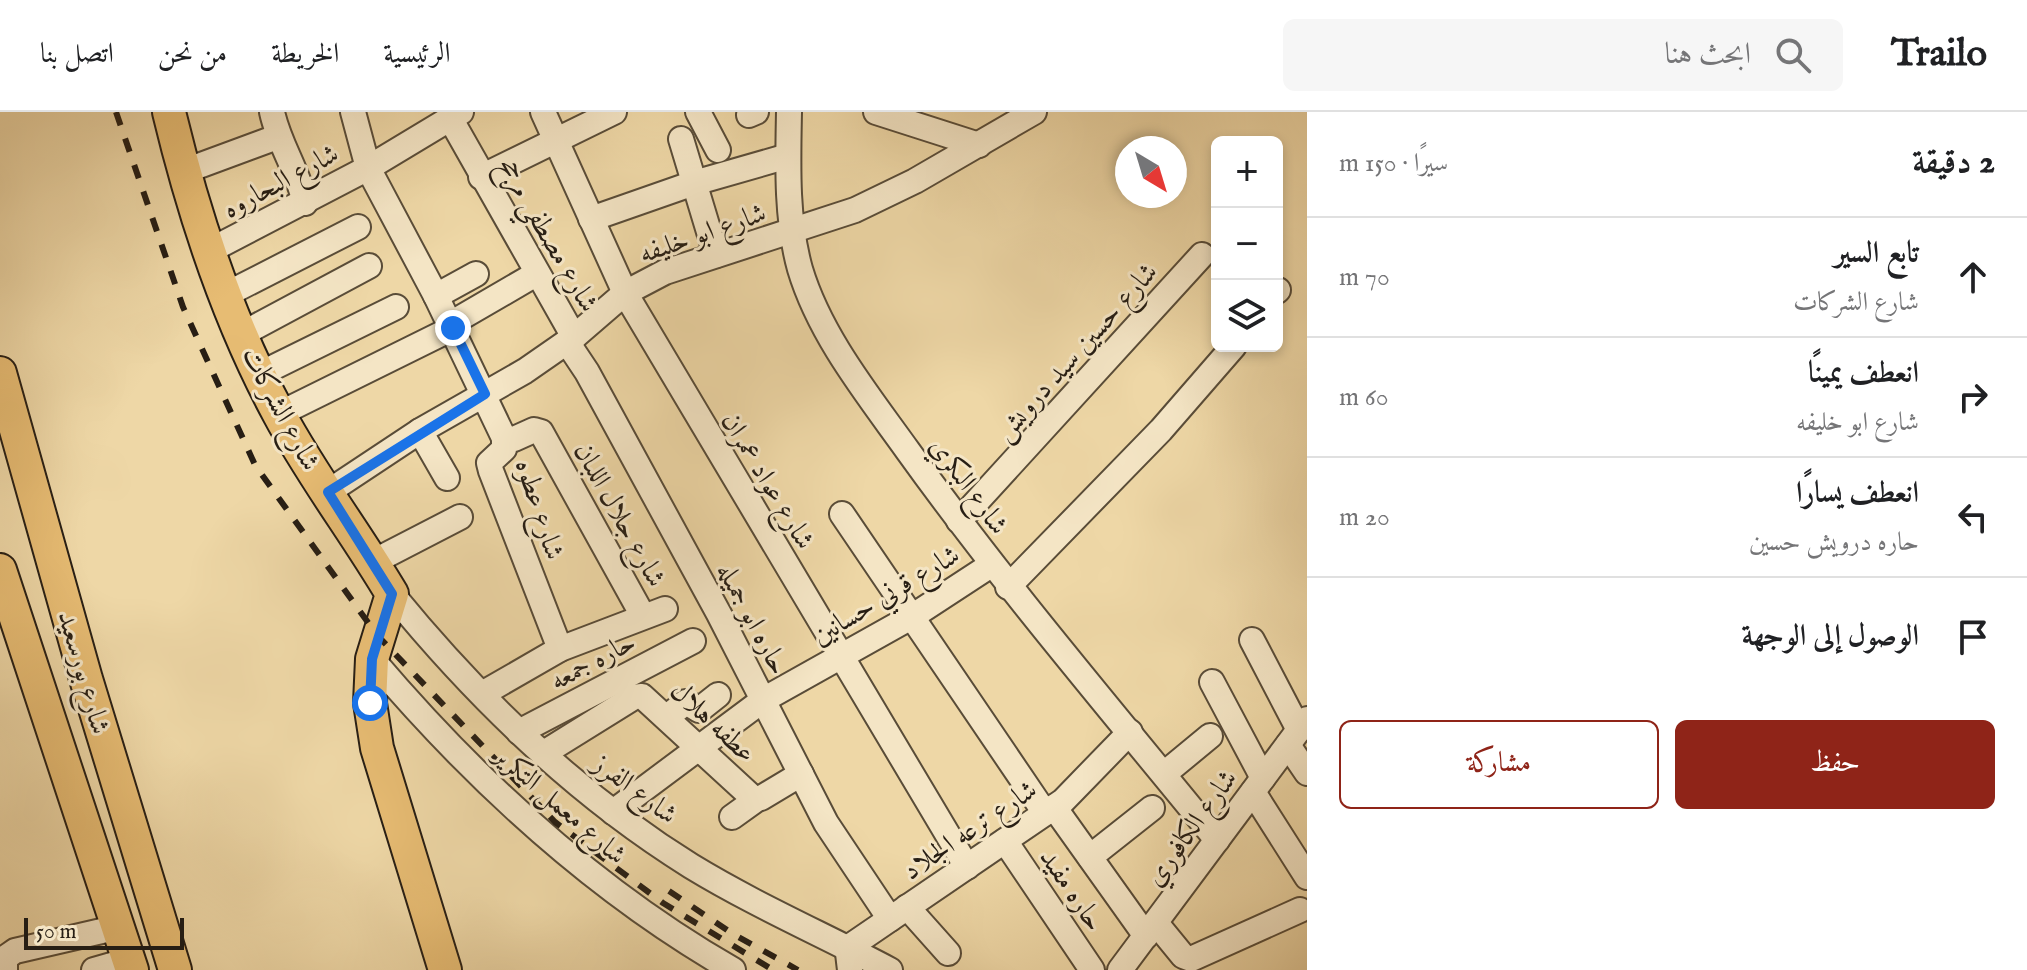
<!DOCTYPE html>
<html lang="ar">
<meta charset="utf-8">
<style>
:root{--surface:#fff;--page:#f6f6f6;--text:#202124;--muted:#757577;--line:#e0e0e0;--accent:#8f2418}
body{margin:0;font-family:"IM FELL English",Amiri,serif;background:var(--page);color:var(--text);direction:rtl}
.controls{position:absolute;right:24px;top:24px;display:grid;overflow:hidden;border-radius:12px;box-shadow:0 4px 12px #0003}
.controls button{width:72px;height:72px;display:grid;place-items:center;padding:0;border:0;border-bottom:2px solid var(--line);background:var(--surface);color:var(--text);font:40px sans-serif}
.compass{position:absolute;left:1115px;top:24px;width:72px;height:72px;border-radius:50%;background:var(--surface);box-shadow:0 4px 12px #0003;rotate:142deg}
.scale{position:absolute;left:24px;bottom:20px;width:160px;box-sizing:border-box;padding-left:8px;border:4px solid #271e14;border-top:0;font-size:22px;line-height:28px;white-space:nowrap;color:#271e14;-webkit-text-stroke:6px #f4e5c5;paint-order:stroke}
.stop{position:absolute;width:24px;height:24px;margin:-18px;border:6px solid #1a73e8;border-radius:50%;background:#fff}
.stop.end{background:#1a73e8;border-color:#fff;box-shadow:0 2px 8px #0008}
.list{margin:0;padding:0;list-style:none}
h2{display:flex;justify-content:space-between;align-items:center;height:104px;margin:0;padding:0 32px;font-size:34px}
h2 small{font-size:26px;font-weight:400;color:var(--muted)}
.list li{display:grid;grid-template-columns:52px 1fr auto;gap:24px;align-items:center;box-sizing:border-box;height:120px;padding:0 32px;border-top:2px solid var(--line)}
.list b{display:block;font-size:30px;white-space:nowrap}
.list p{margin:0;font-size:26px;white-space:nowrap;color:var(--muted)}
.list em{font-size:26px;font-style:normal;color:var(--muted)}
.actions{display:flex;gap:16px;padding:24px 32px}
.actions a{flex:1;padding:18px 0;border:2px solid var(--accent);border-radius:12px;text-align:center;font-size:28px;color:var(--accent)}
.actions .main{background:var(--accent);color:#fff}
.icon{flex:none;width:44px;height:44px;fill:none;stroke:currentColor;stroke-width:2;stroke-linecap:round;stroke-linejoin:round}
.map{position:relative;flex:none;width:1307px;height:858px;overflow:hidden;direction:ltr}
header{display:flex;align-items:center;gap:48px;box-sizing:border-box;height:112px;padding:0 40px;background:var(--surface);border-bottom:2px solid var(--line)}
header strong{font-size:38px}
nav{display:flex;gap:44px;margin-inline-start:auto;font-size:28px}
.search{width:560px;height:72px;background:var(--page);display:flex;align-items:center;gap:20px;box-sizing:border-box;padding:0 28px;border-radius:12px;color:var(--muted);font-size:30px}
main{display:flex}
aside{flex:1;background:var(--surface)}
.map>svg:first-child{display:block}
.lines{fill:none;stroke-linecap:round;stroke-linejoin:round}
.minor-casing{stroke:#594c38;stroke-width:28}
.major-casing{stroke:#271e14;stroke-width:36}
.minor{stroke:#f4e5c5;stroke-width:24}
.major{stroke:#e7bc73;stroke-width:32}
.rail{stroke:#271e14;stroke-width:6;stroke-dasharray:14 14;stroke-linecap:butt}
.route{stroke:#1a73e8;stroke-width:10}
.labels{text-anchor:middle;stroke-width:6;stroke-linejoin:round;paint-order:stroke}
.street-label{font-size:28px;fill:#271e14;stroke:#f4e5c5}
</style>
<header>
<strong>Trailo</strong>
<div class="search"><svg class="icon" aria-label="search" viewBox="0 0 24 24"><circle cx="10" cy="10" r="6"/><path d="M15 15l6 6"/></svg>ابحث هنا</div>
<nav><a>الرئيسية</a><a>الخريطة</a><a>من نحن</a><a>اتصل بنا</a></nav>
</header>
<main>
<aside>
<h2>2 دقيقة<small>سيرًا · 150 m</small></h2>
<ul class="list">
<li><svg class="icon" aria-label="ahead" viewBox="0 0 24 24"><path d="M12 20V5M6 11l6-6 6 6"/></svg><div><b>تابع السير</b><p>شارع الشركات</p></div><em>70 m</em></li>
<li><svg class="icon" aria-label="right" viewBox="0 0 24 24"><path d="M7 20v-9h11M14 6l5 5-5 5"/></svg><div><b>انعطف يمينًا</b><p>شارع ابو خليفه</p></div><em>60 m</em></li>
<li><svg class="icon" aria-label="left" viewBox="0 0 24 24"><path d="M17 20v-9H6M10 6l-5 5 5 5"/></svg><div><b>انعطف يسارًا</b><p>حاره درويش حسين</p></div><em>20 m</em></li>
<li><svg class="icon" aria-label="arrive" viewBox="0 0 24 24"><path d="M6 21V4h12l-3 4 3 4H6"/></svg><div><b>الوصول إلى الوجهة</b></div></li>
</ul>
<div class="actions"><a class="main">حفظ</a><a>مشاركة</a></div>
</aside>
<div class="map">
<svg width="1307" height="858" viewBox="0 0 1307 858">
<rect width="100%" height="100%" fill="#eed7a6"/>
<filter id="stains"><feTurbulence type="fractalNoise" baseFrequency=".0025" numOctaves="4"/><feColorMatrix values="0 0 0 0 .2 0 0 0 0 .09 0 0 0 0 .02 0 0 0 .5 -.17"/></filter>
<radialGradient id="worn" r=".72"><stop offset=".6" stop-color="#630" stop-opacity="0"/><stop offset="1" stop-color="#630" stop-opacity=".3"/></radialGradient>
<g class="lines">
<defs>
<g id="minor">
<path d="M272,0c7,33 26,58 33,91"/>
<path d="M353,0l15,56 68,128 68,142v11l-15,14 2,8 69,178"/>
<path d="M543,0l82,181 342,574"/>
<path d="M698,0l20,38"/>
<path d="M789,0c-1,51 -3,107 11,157 20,67 68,126 108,182 97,135 204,260 309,389"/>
<path d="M876,0l103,33"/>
<path d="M749,3l7,-3"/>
<path d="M450,6l124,219"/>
<path d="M681,27l35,116"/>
<path d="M185,59l92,-34"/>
<path d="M481,65l133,-65"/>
<path d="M591,107l103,-36 94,-27"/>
<path d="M209,139l159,-83 93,-56"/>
<path d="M1277,179l1,-1"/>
<path d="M225,183l133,-68"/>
<path d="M436,184l40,-22"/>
<path d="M450,212l86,-50"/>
<path d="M242,222l127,-68"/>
<path d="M567,230l20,30 132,242 107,209 64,96"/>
<path d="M260,262l136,-67"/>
<path d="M279,302l174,-86"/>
<path d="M420,319l27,47"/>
<path d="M504,326l10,1 20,-9 7,2 102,184"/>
<path d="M328,380l92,-61 105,-60 49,-34 51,-44 40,-21 190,-62 60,-29 119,-69"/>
<path d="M842,402l203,299"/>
<path d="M959,409l243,-266"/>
<path d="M373,450l87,-45"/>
<path d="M1008,475l153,-157 73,-84"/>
<path d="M392,482c85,104 185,201 299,272 64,39 133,69 199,104"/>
<path d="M1252,528l47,90"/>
<path d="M372,547c102,120 223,232 361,311"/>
<path d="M1212,570l51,96"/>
<path d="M482,582l78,-45 105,-40"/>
<path d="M667,605l19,-15 13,8 19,-15"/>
<path d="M519,620l174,-91"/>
<path d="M1288,633l19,28"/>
<path d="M544,641l90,-56 8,-1 111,102h8l40,-24"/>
<path d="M1164,662l46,-38"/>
<path d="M1253,680l54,85"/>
<path d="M1054,695l92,129"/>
<path d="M613,700l150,-112 150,-84 78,-51"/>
<path d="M732,705l25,-18"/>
<path d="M1005,729l87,129"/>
<path d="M1090,745l62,-49"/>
<path d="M907,795l41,46"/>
<path d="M1156,811l27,33 8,3 109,-49"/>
<path d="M5,858v-12l10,-7 104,-24"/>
<path d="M94,858l35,-10"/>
<path d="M850,858l-2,-17 4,-8 211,-144 67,-69"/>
<path d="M1120,858l187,-251"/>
</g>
<g id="major">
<path d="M169,0c25,104 59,208 110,302 33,62 77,119 113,180l-20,65 -2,44 7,45 68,222"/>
<path d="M0,261l86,306 89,291"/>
<path d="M0,458l132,400"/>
</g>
</defs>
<use href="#minor" class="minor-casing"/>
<use href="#major" class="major-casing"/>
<use href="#minor" class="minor"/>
<use href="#major" class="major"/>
<g class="rail">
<path d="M116,0l67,195 72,158 122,170 178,187 108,81 110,67"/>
<path d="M669,779l64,43 65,36"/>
</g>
</g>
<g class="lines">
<path class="route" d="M370,591l2,-44 20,-65 -64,-102 157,-98 -32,-66"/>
</g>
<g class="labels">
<g class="street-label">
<text transform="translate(280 68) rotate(-28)" y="10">شارع البحاروه</text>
<text transform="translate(702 120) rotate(-19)" y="10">شارع ابو خليفه</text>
<text transform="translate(549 122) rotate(60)" y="10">شارع مصطفي مرجح</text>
<text transform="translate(1075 239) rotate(-48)" y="10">شارع حسين سيد درويش</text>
<text transform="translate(282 296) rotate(62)" y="10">شارع الشركات</text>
<text transform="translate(769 368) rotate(59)" y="10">شارع عواد عمران</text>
<text transform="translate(970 373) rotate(54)" y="10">شارع البكري</text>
<text transform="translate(541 397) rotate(72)" y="10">شارع عطوه</text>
<text transform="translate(621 402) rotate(61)" y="10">شارع جلال اللبان</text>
<text transform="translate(885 482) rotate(-31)" y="10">شارع قرني حسانين</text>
<text transform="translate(754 506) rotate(62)" y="10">حاره ابو جميله</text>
<text transform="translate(592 548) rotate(-28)" y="10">حاره جمعه</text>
<text transform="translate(85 560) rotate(74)" y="10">شارع بورسعيد</text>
<text transform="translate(714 609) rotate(43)" y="10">عطفه هلال</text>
<text transform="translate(636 676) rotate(37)" y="10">شارع الفرز</text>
<text transform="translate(561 692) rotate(41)" y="10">شارع معمل التكرير</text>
<text transform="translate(1190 715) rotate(-54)" y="10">شارع الكافوري</text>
<text transform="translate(969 717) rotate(-34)" y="10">شارع ترعه الجلاد</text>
<text transform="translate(1073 777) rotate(56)" y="10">حاره مفيد</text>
</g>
</g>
<rect width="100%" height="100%" filter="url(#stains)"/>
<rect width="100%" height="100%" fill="url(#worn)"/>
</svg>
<div class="controls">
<button>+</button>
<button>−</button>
<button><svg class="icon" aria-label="layers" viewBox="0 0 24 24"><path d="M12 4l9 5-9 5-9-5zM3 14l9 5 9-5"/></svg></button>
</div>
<svg class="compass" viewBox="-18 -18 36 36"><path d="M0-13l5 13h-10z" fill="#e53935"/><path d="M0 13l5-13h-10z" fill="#757577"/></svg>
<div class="scale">50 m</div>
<div class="stop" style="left:370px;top:591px"></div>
<div class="stop end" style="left:453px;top:216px"></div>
</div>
</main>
